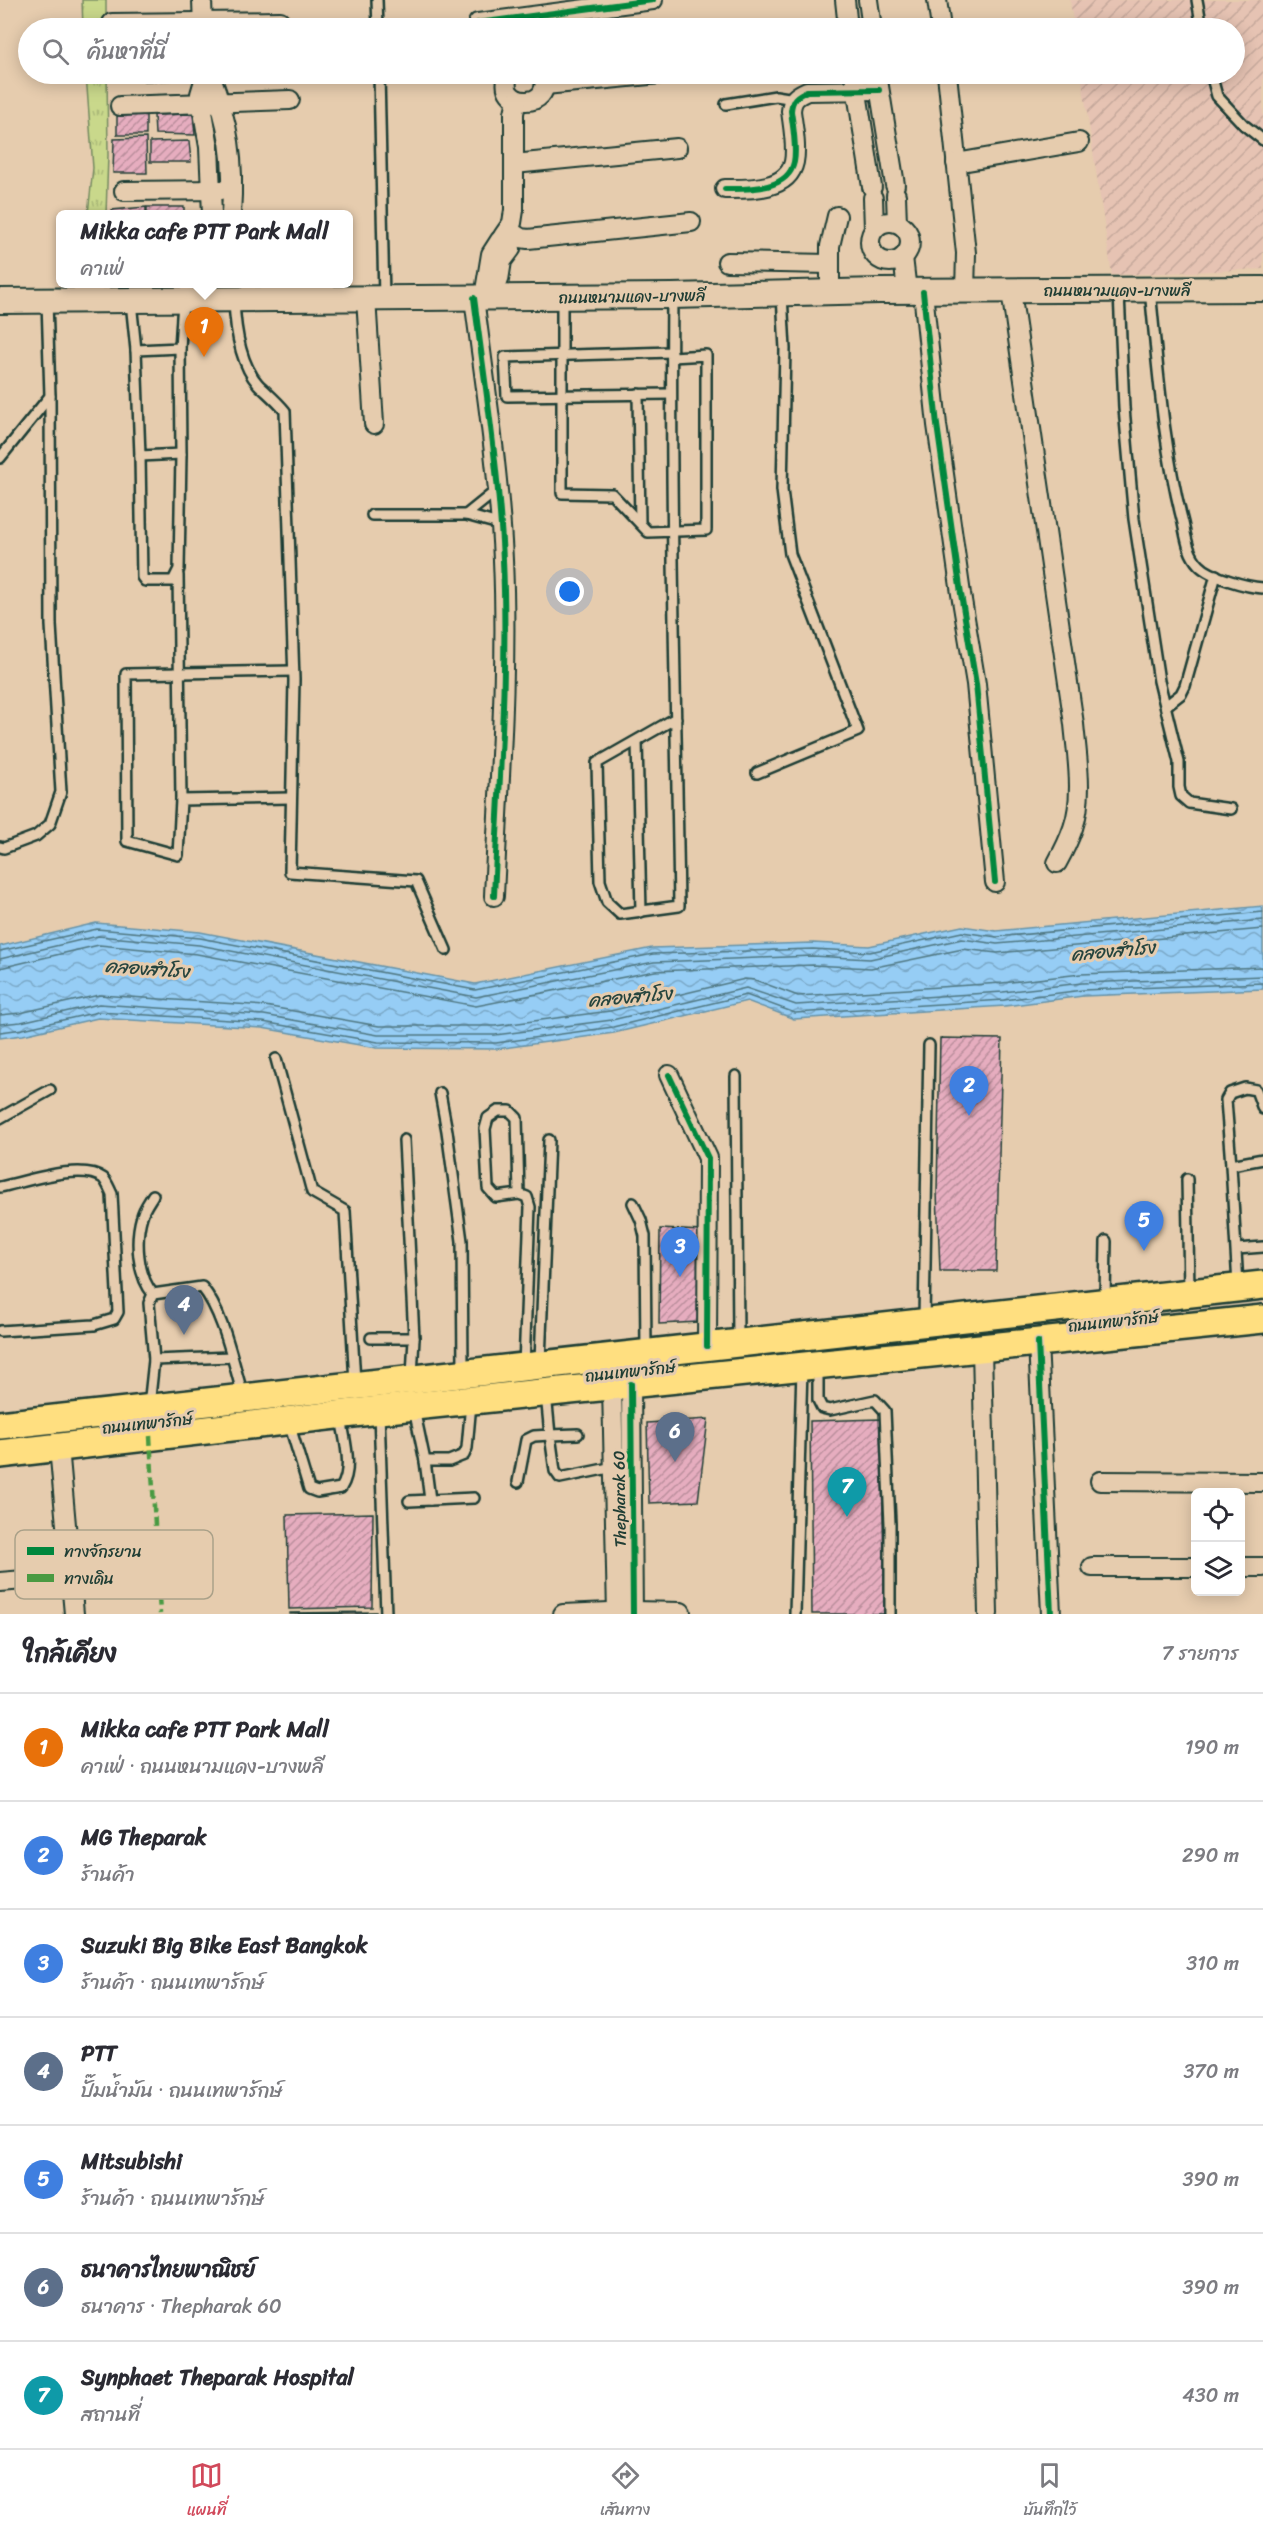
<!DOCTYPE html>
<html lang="th">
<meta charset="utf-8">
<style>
:root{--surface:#fff;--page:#f2f2f3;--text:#2b2b33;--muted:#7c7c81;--line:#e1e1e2;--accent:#d1495b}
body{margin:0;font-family:Sriracha,"Playpen Sans Thai",sans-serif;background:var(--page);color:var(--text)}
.controls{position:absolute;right:18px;bottom:18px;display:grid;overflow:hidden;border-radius:9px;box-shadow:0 3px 15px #0003}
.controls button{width:54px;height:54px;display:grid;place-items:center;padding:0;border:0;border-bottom:2px solid var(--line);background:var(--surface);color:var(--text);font:30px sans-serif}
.you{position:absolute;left:570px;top:592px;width:21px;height:21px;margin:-15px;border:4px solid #fff;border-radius:50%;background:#1a73e8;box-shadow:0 0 0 9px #1a73e833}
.badge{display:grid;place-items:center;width:39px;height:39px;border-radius:50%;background:var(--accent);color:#fff;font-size:20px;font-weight:700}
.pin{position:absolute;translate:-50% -50px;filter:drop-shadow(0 2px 3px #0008)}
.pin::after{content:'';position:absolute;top:32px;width:21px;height:18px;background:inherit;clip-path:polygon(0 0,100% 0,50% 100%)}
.popup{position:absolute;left:56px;top:210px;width:297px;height:78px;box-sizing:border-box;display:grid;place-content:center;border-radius:9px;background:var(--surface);filter:drop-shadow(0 2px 4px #0005);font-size:20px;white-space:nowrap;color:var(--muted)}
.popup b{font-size:22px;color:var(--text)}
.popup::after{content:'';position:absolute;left:50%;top:100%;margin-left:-12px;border:12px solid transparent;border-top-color:var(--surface)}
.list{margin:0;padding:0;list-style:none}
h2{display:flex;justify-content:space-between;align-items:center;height:78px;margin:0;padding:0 24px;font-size:26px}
h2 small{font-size:20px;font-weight:400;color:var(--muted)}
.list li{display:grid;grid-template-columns:39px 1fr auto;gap:18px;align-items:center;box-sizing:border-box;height:108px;padding:0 24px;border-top:2px solid var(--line)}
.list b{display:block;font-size:22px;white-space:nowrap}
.list p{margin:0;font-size:20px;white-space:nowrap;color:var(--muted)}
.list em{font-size:20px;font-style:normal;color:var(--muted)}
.icon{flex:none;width:33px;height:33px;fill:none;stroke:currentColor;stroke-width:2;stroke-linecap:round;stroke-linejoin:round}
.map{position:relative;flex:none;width:1263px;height:1614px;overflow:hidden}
.search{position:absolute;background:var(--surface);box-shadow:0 3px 15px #0003;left:18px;right:18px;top:18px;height:66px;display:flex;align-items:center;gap:15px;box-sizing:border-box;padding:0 21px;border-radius:33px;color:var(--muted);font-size:22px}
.sheet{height:834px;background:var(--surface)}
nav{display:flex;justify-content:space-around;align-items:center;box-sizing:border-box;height:84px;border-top:2px solid var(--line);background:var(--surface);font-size:16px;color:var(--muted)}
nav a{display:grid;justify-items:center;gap:3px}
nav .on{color:var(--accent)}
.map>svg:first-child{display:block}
.industrial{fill:url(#industrial-furrows)}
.grass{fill:url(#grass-tufts);stroke:#748a60;stroke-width:1.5}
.water{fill:url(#water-waves);stroke:#6693a8;stroke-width:1.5}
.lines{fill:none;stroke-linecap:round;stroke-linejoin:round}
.shore{stroke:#4f7781;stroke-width:1.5}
.building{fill:url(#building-hatch);stroke:#1f3d34;stroke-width:1.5}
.lane-casing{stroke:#1f3d34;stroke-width:14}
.street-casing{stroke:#1f3d34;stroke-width:22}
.secondary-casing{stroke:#1f3d34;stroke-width:28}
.primary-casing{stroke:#1f3d34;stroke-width:32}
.lane{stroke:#e6ccae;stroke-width:9}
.street{stroke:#e6ccae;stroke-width:18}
.secondary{stroke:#e6ccae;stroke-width:24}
.primary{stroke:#ffdf80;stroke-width:27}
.quiet{stroke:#4a9a42;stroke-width:4.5;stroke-dasharray:9 4.5;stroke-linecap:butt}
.cycleway-casing{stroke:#e6ccae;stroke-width:10}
.cycleway{stroke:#00873e;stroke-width:6}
.labels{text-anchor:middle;stroke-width:6;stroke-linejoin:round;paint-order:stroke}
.street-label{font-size:16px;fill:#1f3d34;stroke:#e6ccae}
.water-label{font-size:18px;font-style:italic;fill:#25443e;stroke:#e6ccae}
.key{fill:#e6ccae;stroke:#aaa189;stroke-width:1.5}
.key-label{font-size:16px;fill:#1f3d34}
</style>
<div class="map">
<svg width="1263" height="1614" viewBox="0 0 1263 1614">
<defs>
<pattern id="industrial-furrows" width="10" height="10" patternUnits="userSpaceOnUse" patternTransform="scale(1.5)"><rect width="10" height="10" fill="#e6c3b3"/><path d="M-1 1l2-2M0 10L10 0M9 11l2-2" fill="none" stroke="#c5a89b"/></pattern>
<pattern id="grass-tufts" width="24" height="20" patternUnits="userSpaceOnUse" patternTransform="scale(1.5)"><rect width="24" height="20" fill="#c9d88b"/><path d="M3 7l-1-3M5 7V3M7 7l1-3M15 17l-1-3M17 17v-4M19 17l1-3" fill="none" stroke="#acba79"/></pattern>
<pattern id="water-waves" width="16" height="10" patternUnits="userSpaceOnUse" patternTransform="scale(1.5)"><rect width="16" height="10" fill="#96cdf5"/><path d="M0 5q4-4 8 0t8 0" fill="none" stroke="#7aa8c7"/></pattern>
<pattern id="building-hatch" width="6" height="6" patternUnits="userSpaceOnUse" patternTransform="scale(1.5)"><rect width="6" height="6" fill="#e6adbf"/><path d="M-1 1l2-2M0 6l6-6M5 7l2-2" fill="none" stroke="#ba8e9c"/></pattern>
</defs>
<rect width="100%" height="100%" fill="#e6ccae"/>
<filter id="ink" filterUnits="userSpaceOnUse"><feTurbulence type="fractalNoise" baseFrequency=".0167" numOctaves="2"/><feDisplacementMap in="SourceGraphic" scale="12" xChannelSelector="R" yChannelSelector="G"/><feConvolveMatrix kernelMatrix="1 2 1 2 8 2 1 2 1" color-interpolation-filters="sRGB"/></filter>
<g filter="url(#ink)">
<path class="industrial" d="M1070,0h193v269l-151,6 -31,-201h153v-46h-160z"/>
<g class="grass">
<path d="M82,0h24v28h-23z"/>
<path d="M86,74h21l1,81 -2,59h-18l5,-46z"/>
</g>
<path class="water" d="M1263,906v83l-180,7 -78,10 -211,13 -47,-18 -133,32 -118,16 -119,-1 -115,-20 -164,-10 -75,17 -23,3v-92l96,-23 104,9 275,52 177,-36 161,-5 56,3 93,-20 34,5z"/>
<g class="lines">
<g class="shore">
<path d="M0,951l97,-22 103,9 275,52 178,-36 160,-5 57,3 92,-20 35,5 266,-25"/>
<path d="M0,959l98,-23 101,9 277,52 178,-35 159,-6 57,3 92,-20 35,5 266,-24"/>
<path d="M0,968l99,-23 98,9 279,52 179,-35 158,-6 58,3 92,-19 34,4 266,-24"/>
<path d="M0,1015l20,-2 79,-18 166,11 114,20h116l115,-15 135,-32 10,1 43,16 204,-13 79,-9 182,-7"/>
<path d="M0,1024l21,-2 78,-18 165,11 114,20h117l117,-15 134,-32 50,17 207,-13 79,-9 181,-7"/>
<path d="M0,1032l23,-3 75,-17 165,10 115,20 118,1 117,-16 133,-32 49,18 209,-13 79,-10 180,-7"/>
</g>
</g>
<g class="building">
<path d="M110,74h29v6l-29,1z"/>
<path d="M144,74h37v6l-37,1z"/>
<rect x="234" y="74" width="30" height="3"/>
<path d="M269,74h29v3l-29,1z"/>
<path d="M193,114l2,21 -40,-1 -1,-19z"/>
<path d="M146,115v20h-29v-19z"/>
<path d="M146,138l1,35h-34l1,-34z"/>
<path d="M189,141l2,21h-41v-20z"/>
<path d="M146,207v7h-33l-1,-4z"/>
<rect x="147" y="207" width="37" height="7"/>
<path d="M940,1038l62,1 -6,232h-56l-3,-79z"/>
<path d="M660,1229l43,2 -4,91 -40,2z"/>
<path d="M708,1419l-10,82 -49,2 -2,-80z"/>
<path d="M881,1419l4,195h-73l-2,-193z"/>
<path d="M373,1513l-1,94 -83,2 -2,-94z"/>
<path d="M376,1612v2h-86v-1z"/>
</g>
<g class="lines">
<defs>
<g id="lane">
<path d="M377,0l1,28"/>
<path d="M1197,0l5,28"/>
<path d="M379,74l5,224"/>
<path d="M1211,74l6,22 27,29 19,15"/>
<path d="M726,104l50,-8 19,3"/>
<path d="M1150,290c8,78 13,157 33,233 3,14 5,31 16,42 11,12 48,22 64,23"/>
<path d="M1119,292l5,116 10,111 25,162 20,81v25l2,9 8,7 42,6"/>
<path d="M562,298v195l50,1 36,38 58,-2v-175l-34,2"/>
<path d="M672,298c-2,203 4,405 7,608l-59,8 -13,-12 -7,-21 -3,-118 79,-45"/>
<path d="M234,299c1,28 5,63 24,85 9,9 19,17 27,27l9,269 -4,192 126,9 30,69"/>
<path d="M131,302l5,48 44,-2 3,-47"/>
<path d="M136,350l4,106 41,-2 -1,-106"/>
<path d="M638,394l2,129"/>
<path d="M671,394l-164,2 -2,-39 167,-5"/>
<path d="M140,456l2,121 3,4h28l6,-12 2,-115"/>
<path d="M0,458l50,-62 -3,-95"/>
<path d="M372,515h94l33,9"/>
<path d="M466,515l31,-25"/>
<path d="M178,575l3,225"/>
<path d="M1167,705l14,-11 4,-8 31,-111"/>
<path d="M637,741l4,171"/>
<path d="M757,773l101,-42 -68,-177 -8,-64 3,-141 -3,-54"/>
<path d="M291,798l-110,2 -3,55 -51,-14 -1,-167 167,-3"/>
<path d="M0,847l4,1 32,-12 14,-12 11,-32 -10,-167 -1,-229"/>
<path d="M276,1059l36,133 33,19 10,171"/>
<path d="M736,1076l2,264"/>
<path d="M440,1093l7,38 15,110 1,129"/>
<path d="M0,1118l50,-28"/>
<path d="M404,1140l10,198"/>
<path d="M1231,1165l-5,-65 4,-7 15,-5 11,2 7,19"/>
<path d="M1187,1179l2,111"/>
<path d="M0,1187c25,-5 82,-25 103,-9 4,4 6,10 9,16l6,118 -4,7 -20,6 -94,6"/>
<path d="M519,1194l-2,-76 -7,-7h-12l-10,7 -3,11 3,59 8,9 23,-3 8,3 3,10 -6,159"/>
<path d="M153,1195c-4,7 -9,13 -11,21 -7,23 -5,59 11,78"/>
<path d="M633,1203l8,17 4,16 1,114"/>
<path d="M1237,1249l26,-2"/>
<path d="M1238,1285l-7,-120 32,-6"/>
<path d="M1105,1299l1,-58"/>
<path d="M924,1319l5,-274"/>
<path d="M371,1338h43l-2,38"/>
<path d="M154,1360l77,-3"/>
<path d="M540,1361l9,-221"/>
<path d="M818,1366v34l4,8 8,2 45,-10 10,11 5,113v90"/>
<path d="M149,1406l5,-46 -5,-57 4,-9 49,-7c22,27 31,76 41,108"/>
<path d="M414,1409l11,52h24l15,-6 3,-7 4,-45"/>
<path d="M379,1413l7,201"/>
<path d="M289,1423l20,66 8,3 24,-4c13,-20 3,-49 0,-71"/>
<path d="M578,1434l-28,1 5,36 5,7 54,-11"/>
<path d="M425,1461l5,39"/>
<path d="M518,1482l8,-42 8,-4 16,-1 -4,-41"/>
<path d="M409,1501l65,-3"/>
<path d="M795,1614l7,-246"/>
</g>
<g id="street">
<path d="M202,0l1,28"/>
<path d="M845,0l3,28"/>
<path d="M868,0l4,28"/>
<path d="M937,0l4,28"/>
<path d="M112,23l168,-2"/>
<path d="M478,23l175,-23"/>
<path d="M206,74l-6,20 9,53 3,67"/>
<path d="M210,74c19,49 25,87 21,140"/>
<path d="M509,74c-15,34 46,38 34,0"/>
<path d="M854,74l18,113"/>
<path d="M877,74l18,111"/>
<path d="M947,74l19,179 -1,38"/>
<path d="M545,85l115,-11"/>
<path d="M120,106l170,-6"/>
<path d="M956,163l123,-21"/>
<path d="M514,164l163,-16"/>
<path d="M725,189c22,0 63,2 69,-27 3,-15 -1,-35 -3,-51 1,-12 5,-15 16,-20l72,-1"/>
<path d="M124,191l97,-1"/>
<path d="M896,195l1,28"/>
<path d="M873,198l1,31"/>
<circle cx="890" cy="242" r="20"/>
<path d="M508,230l13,8 7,1 163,-17"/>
<path d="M503,236l9,-13 2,-13v-97l3,-13"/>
<path d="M903,257l4,34"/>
<path d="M727,262l102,2"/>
<path d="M499,280l3,-19 9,-12"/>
<path d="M1011,291l63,433c3,33 10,73 -1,104 -4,12 -10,24 -16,35"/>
<path d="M830,292v-46l7,-30"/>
<path d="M923,292l14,133 24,169 15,90 19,198"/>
<path d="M484,297l7,-43 9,-14"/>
<path d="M366,298l8,126"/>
<path d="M474,298c11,86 25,174 29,262 5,111 -4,224 -9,336"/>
<path d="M669,1075l39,83 -1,188"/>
<path d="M1038,1342l13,272"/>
<path d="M982,1348l6,266"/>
<path d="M631,1384l2,230"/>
<path d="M612,1386l5,228"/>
<path d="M59,1447l15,167"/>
<path d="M1100,1481l163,1"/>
<path d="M1092,1567h104"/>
<path d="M1240,1567h23"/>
<path d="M0,1582l72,-6"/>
<path d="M563,1614l70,-3 48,1"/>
</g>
<path id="secondary" d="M0,301l672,-5 207,-5 384,-2"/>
<g id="primary">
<path d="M0,1425l1263,-140"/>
<path d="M0,1454l414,-48 849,-87"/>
</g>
</defs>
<use href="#lane" class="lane-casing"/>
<use href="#street" class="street-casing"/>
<use href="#secondary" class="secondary-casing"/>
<use href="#primary" class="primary-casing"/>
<use href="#lane" class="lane"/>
<use href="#street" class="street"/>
<use href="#secondary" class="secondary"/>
<use href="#primary" class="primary"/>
<path class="quiet" d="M150,1436l10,178"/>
<defs>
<g id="cycleway">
<path d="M478,23l175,-23"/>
<path d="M725,189c22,0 63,2 69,-27 3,-15 -1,-35 -3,-51 1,-12 5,-15 16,-20l72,-1"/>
<path d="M923,292l14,133 24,169 15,90 19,198"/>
<path d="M474,298c11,86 25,174 29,262 5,111 -4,224 -9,336"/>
<path d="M669,1075l39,83 -1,188"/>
<path d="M1038,1342l13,272"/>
<path d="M631,1384l2,230"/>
</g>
</defs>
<use href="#cycleway" class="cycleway-casing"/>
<use href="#cycleway" class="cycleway"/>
</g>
</g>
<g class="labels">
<g class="street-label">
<text x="1117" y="296">ถนนหนามแดง-บางพลี</text>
<text transform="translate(632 296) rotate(-1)" y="6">ถนนหนามแดง-บางพลี</text>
<text transform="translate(1113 1321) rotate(-6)" y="6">ถนนเทพารักษ์</text>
<text transform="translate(630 1371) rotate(-6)" y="6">ถนนเทพารักษ์</text>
<text transform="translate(147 1423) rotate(-6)" y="6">ถนนเทพารักษ์</text>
<text transform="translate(619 1499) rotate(-91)" y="6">Thepharak 60</text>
</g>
<g class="water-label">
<text transform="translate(1113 951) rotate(-5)" y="6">คลองสำโรง</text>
<text transform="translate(147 969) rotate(4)" y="6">คลองสำโรง</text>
<text transform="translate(630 997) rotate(-5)" y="6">คลองสำโรง</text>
</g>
</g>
<rect x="15" y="1530" width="198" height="69" rx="9" class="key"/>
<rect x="27" y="1547" width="27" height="8" fill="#00873e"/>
<rect x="27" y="1574" width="27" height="8" fill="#4a9a42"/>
<g class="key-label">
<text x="64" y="1557">ทางจักรยาน</text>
<text x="64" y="1584">ทางเดิน</text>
</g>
</svg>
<div class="controls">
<button><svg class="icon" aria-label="locate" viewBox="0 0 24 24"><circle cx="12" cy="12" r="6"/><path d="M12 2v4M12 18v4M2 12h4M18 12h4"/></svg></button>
<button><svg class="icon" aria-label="layers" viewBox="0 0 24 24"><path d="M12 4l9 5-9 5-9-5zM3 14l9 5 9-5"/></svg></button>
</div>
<div class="you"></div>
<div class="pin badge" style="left:204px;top:357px;background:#e8710a">1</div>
<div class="popup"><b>Mikka cafe PTT Park Mall</b>คาเฟ่</div>
<div class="pin badge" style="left:969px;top:1116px;background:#3f7fe0">2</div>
<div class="pin badge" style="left:680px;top:1277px;background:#3f7fe0">3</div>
<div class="pin badge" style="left:184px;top:1335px;background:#5c6f8a">4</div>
<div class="pin badge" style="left:1144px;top:1251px;background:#3f7fe0">5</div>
<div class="pin badge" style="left:675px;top:1462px;background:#5c6f8a">6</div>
<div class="pin badge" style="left:847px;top:1517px;background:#0f9aa8">7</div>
<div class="search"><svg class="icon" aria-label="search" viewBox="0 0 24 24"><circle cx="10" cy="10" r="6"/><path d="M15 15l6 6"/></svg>ค้นหาที่นี่</div>
</div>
<section class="sheet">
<h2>ใกล้เคียง<small>7 รายการ</small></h2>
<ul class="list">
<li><span class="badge" style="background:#e8710a">1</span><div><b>Mikka cafe PTT Park Mall</b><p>คาเฟ่ · ถนนหนามแดง-บางพลี</p></div><em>190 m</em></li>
<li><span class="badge" style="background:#3f7fe0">2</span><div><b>MG Theparak</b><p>ร้านค้า</p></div><em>290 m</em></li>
<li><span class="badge" style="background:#3f7fe0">3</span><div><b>Suzuki Big Bike East Bangkok</b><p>ร้านค้า · ถนนเทพารักษ์</p></div><em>310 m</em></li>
<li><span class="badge" style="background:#5c6f8a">4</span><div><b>PTT</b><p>ปั๊มน้ำมัน · ถนนเทพารักษ์</p></div><em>370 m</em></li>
<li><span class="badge" style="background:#3f7fe0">5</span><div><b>Mitsubishi</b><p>ร้านค้า · ถนนเทพารักษ์</p></div><em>390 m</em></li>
<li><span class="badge" style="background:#5c6f8a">6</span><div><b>ธนาคารไทยพาณิชย์</b><p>ธนาคาร · Thepharak 60</p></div><em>390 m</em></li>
<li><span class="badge" style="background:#0f9aa8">7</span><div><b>Synphaet Theparak Hospital</b><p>สถานที่</p></div><em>430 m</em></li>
</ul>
</section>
<nav>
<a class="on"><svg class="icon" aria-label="map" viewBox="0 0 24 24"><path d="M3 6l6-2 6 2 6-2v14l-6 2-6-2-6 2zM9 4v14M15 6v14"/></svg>แผนที่</a>
<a><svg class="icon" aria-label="directions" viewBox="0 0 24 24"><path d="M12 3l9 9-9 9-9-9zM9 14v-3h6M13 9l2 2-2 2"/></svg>เส้นทาง</a>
<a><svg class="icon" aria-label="saved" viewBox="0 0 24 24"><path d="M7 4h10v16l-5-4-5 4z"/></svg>บันทึกไว้</a>
</nav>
